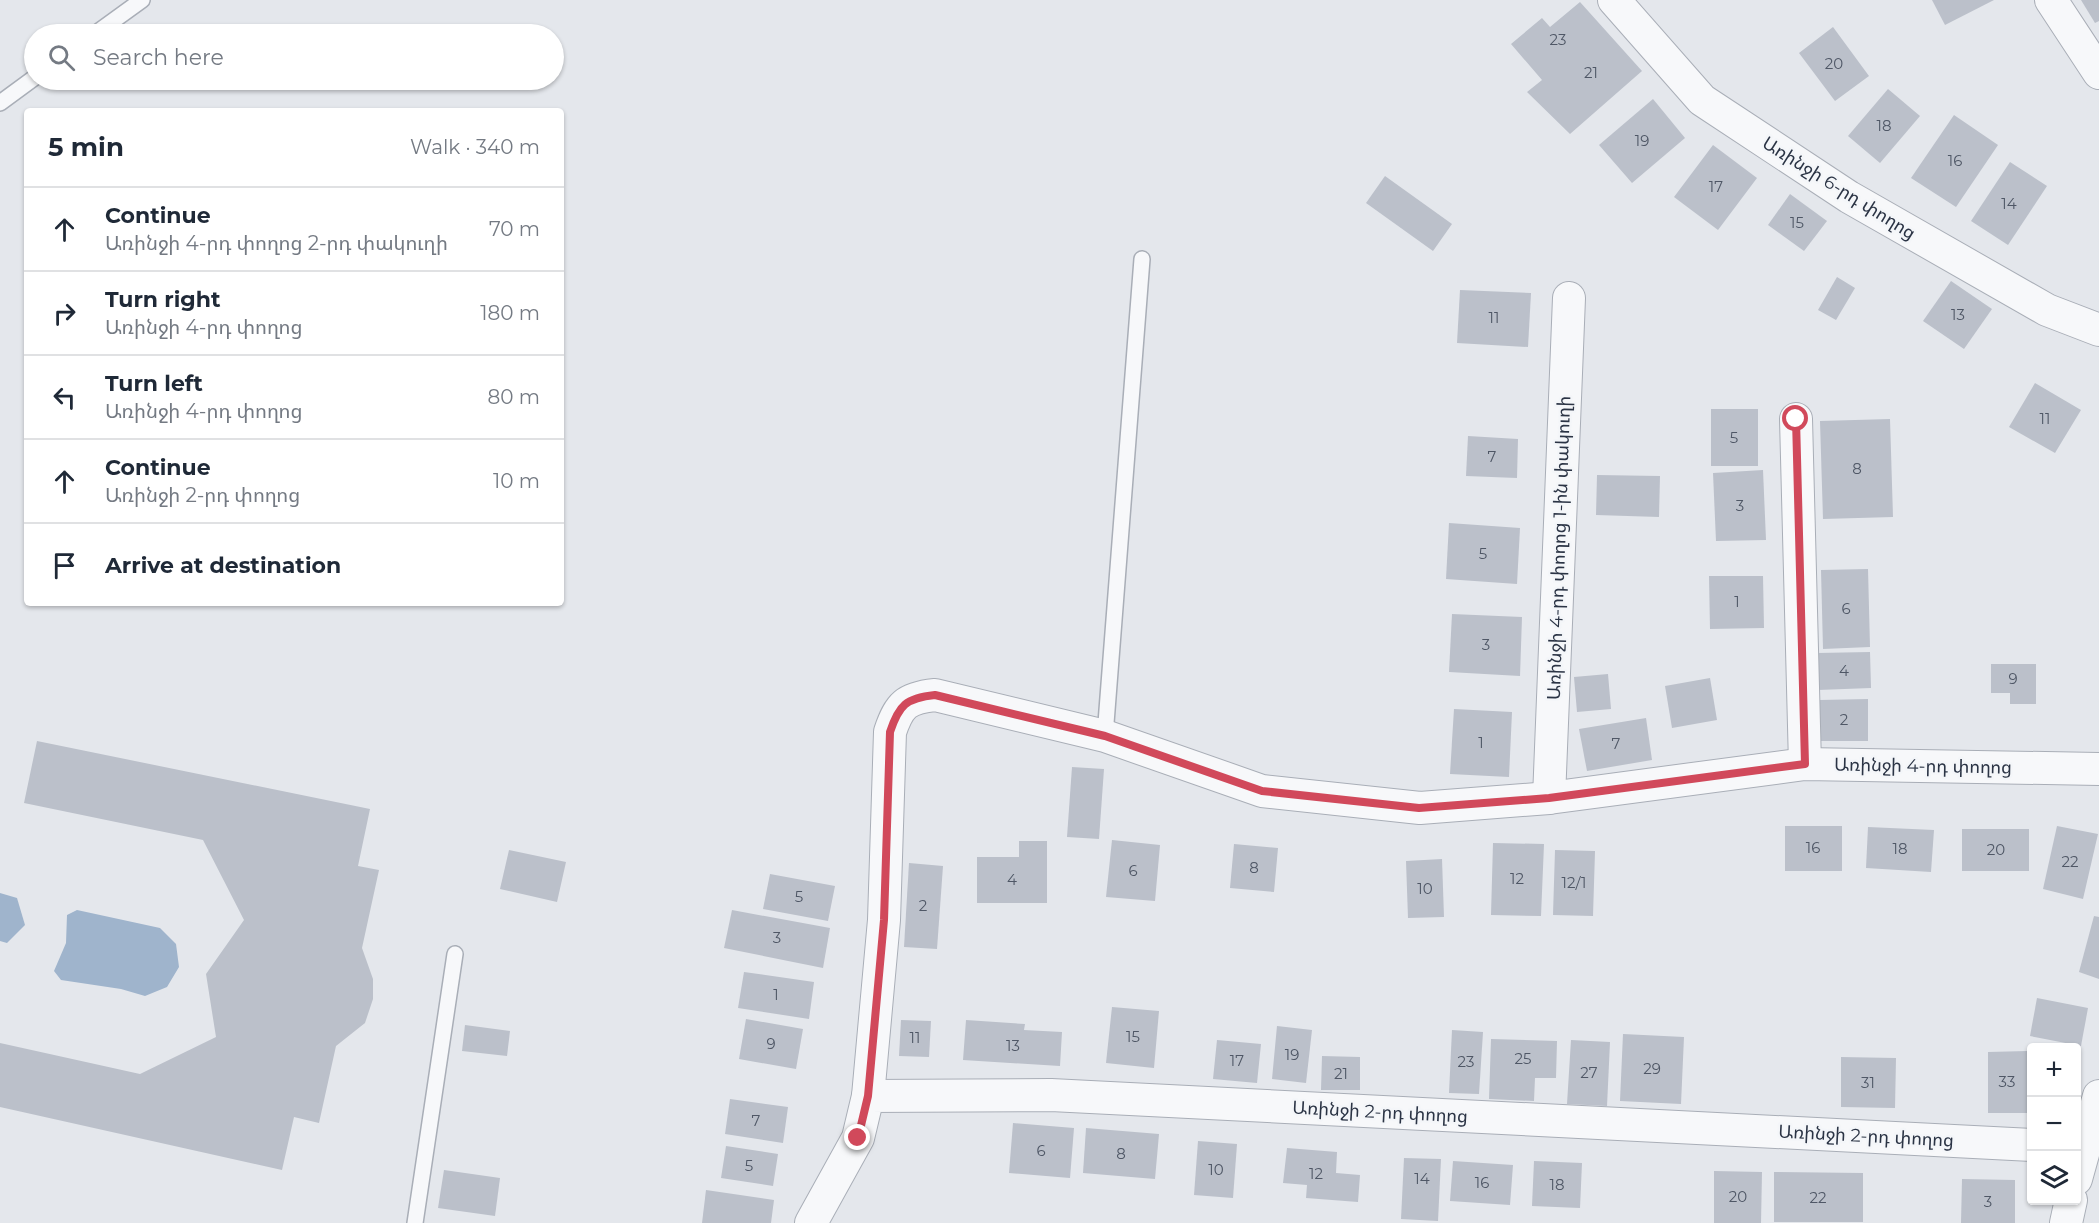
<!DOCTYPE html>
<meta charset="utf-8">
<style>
:root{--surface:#fff;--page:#f6f6f7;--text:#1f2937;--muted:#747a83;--line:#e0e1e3}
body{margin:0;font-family:Montserrat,"Noto Sans Armenian",sans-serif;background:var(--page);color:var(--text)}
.controls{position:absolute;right:18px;bottom:18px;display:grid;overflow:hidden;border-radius:6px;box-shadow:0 2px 4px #0004}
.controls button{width:54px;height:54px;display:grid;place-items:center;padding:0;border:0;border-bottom:2px solid var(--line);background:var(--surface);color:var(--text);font:30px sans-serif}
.stop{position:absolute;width:18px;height:18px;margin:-14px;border:4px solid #d1495b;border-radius:50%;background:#fff}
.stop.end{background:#d1495b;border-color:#fff;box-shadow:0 2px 6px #0008}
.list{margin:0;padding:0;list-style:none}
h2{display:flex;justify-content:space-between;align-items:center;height:78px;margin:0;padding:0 24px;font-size:26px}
h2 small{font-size:20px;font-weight:400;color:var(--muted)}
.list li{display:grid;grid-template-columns:39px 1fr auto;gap:18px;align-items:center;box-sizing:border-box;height:84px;padding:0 24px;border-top:2px solid var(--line)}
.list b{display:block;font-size:22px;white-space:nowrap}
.list p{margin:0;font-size:20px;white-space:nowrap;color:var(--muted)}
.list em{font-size:20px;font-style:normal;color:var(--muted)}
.icon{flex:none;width:33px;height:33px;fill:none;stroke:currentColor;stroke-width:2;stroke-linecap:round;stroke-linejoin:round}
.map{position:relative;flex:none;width:2099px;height:1223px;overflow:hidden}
.search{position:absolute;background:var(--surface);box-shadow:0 2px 4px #0004;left:24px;top:24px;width:540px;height:66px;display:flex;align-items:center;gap:15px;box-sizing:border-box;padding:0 21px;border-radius:33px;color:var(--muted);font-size:22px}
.panel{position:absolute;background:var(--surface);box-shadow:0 2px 4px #0004;left:24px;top:108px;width:540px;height:498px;border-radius:6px}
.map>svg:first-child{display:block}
.water{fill:#9fb4cc}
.building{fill:#bbc0ca}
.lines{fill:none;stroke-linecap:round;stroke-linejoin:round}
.service-casing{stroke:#a9aeb7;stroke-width:18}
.minor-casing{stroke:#a9aeb7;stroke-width:34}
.service{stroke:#f7f8fa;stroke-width:15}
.minor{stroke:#f7f8fa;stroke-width:32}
.route{stroke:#d1495b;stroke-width:8}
.labels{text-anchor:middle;stroke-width:5;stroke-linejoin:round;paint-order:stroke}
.number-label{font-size:15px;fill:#4f5766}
.street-label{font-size:18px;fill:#2b3445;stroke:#f4f6f9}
</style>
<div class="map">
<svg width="2099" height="1223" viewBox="0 0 2099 1223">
<rect width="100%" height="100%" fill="#e4e7ec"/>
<g class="water">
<path d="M0,893l17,5 8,27 -18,18 -7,-2z"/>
<path d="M77,910l83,18 16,16 3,23 -12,20 -22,9 -24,-7 -60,-9 -7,-9 12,-28 1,-28z"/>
</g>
<g class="building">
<path d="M1932,0h62l-49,25z"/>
<path d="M2081,0h18v21l-4,2z"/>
<path d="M1580,2l62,69 -72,63 -43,-42 15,-12 -31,-36 31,-26 8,9z"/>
<path d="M1833,27l36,49 -34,25 -36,-48z"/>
<path d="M1888,89l32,27 -40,47 -32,-27z"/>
<path d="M1653,99l32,39 -53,45 -33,-38z"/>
<path d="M1954,115l44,30 -42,62 -45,-29z"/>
<path d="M1713,145l44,33 -39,52 -44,-33z"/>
<path d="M2010,162l37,24 -39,59 -37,-24z"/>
<path d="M1385,176l67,48 -19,27 -67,-48z"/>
<path d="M1790,194l37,27 -23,30 -36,-26z"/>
<path d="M1837,277l18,11 -19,32 -18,-10z"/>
<path d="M1951,281l41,28 -28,40 -41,-28z"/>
<path d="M1460,290l71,3 -3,54 -71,-4z"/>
<path d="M2035,383l46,27 -26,43 -46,-26z"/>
<rect x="1711" y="409" width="47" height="57"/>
<path d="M1890,419l3,98 -70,2 -3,-98z"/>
<path d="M1468,436l50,3 -1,39 -51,-2z"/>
<path d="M1763,470l3,70 -50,1 -3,-68z"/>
<path d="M1597,475l63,1 -1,41 -63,-2z"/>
<path d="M1449,523l71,5 -3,56 -71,-5z"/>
<path d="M1868,569l2,78 -47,2 -2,-79z"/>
<path d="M1709,576h54l1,52 -54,1z"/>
<path d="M1452,614l70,3 -2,59 -71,-4z"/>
<path d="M1870,652l1,36 -53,2 -1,-37z"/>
<path d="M1991,664h45v40h-26v-11h-19z"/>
<path d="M1608,674l3,35 -34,3 -3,-35z"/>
<path d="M1710,678l7,42 -45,8 -7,-42z"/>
<path d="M1868,699v42h-48v-41z"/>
<path d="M1454,709l58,3 -3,65 -59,-3z"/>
<path d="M1646,718l6,42 -65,11 -8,-42z"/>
<path d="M37,741l333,68 -12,57 21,4 -17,78 11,31v20l-8,24 -29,23 -17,77 -25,-6 -12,53 -282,-63v-64l140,31 76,-37 -10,-63 38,-54 -41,-80 -179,-37z"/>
<path d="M1072,767l32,2 -5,70 -32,-2z"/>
<rect x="1785" y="826" width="57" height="45"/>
<path d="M2057,826l41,8 -15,65 -40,-10z"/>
<path d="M1868,827l66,3 -3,42 -65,-4z"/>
<rect x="1962" y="829" width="67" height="42"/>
<path d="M1112,840l48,5 -5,56 -49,-4z"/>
<path d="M1019,841h28v62h-70v-46h42z"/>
<path d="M1493,843l51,1 -3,72 -50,-1z"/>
<path d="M1234,844l44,4 -4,44 -44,-4z"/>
<path d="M509,850l57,12 -9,40 -57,-13z"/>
<path d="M1555,850l40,1 -2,65 -40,-1z"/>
<path d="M1442,859l2,58 -36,1 -2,-57z"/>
<path d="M909,863l34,3 -6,83 -33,-2z"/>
<path d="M770,874l65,12 -7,35 -65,-12z"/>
<path d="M732,910l98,18 -7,40 -99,-20z"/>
<path d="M2094,916l5,1v62l-20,-7z"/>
<path d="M744,972l70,10 -5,37 -71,-11z"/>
<path d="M2037,998l51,10 -7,38 -51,-10z"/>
<path d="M1112,1007l47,4 -5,57 -48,-5z"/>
<path d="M746,1019l57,10 -7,40 -57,-10z"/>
<path d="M901,1020l30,1 -2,36 -30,-1z"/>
<path d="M966,1020l59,4 -1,6 38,2 -2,34 -97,-6z"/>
<path d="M465,1025l45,6 -3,25 -45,-5z"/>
<path d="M1277,1026l35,4 -6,53 -34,-4z"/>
<path d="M1452,1030l31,2 -4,62 -30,-1z"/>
<path d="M1623,1034l61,3 -3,67 -61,-3z"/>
<path d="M1491,1039l66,2 -1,37h-21l-1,23 -45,-2z"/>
<path d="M1217,1040l44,4 -4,39 -44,-4z"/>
<path d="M1571,1040l39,2 -3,64 -40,-2z"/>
<path d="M2027,1051v62h-39v-61z"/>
<path d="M1322,1056l38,1v33h-39z"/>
<path d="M1841,1057l55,1 -1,50 -54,-1z"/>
<path d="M730,1099l58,8 -5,36 -58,-9z"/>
<path d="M1013,1123l61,5 -4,50 -61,-5z"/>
<path d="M1086,1128l73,6 -4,45 -72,-6z"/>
<path d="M1198,1141l39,3 -4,54 -39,-3z"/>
<path d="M726,1146l52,8 -5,32 -52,-8z"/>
<path d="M1287,1148l50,4 -1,21 24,2 -2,27 -52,-4 1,-13 -24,-2z"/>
<path d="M1404,1158l37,1 -3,62 -37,-2z"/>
<path d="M1453,1161l60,4 -3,40 -60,-4z"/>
<path d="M1534,1161l48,2 -2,45 -48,-2z"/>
<path d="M444,1170l56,8 -5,38 -57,-8z"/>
<path d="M1714,1171l48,1 -1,51h-47z"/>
<path d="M1774,1172l89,1v49h-89z"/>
<path d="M1962,1179l53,1v43h-54z"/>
<path d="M706,1190l68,10 -3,23h-69z"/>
</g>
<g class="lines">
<defs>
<g id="service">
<path d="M95,34l47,-34"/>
<path d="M0,103l34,-25"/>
<path d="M1105,736l37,-477"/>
<path d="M415,1223l40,-269"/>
</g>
<g id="minor">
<path d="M1614,0l88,100 147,97 198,113 52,20"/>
<path d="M2051,0l48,73"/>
<path d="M1796,419l9,345"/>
<path d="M1549,798l20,-500"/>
<path d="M868,1096l16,-176 6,-188c9,-27 16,-34 45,-37l170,41 157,55 158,17 129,-10 256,-34 294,5"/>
<path d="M2076,1179l23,-83"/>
<path d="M811,1223l47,-85 10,-42 183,-1 981,50"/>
<path d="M2066,1223l5,-23"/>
</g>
</defs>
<use href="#service" class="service-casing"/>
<use href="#minor" class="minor-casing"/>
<use href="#service" class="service"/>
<use href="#minor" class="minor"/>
</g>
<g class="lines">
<path class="route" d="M858,1138l10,-42 16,-176 6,-188c9,-27 16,-34 45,-37l170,41 157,55 157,17 130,-10 256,-34 -9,-345"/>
</g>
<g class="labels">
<g class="number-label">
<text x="1558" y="45">23</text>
<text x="1834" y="69">20</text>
<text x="1591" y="78">21</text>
<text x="1884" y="131">18</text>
<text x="1642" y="146">19</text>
<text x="1955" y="166">16</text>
<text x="1716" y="192">17</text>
<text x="2009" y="209">14</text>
<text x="1797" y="228">15</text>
<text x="1958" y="320">13</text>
<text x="1494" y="323">11</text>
<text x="2045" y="424">11</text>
<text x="1734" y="443">5</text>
<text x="1492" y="462">7</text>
<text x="1857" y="474">8</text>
<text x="1740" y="511">3</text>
<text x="1483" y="559">5</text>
<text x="1737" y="607">1</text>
<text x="1846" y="614">6</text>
<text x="1486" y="650">3</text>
<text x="1844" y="676">4</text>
<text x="2013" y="684">9</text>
<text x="1844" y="725">2</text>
<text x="1481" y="748">1</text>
<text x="1616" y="749">7</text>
<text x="1813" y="853">16</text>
<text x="1900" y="854">18</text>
<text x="1996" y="855">20</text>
<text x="2070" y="867">22</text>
<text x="1254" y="873">8</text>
<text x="1133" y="876">6</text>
<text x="1517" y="884">12</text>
<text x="1012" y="885">4</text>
<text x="1574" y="888">12/1</text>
<text x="1425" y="894">10</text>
<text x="799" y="902">5</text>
<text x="923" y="911">2</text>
<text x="777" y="943">3</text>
<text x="776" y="1000">1</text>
<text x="1133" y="1042">15</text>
<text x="915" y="1043">11</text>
<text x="771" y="1049">9</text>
<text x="1013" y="1051">13</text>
<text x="1292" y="1060">19</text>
<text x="1523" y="1064">25</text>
<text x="1237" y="1066">17</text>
<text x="1466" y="1067">23</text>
<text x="1652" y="1074">29</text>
<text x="1589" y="1078">27</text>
<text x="1341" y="1079">21</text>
<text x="2007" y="1087">33</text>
<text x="1868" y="1088">31</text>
<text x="756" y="1126">7</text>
<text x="1041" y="1156">6</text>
<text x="1121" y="1159">8</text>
<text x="749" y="1171">5</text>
<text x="1216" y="1175">10</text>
<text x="1316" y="1179">12</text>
<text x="1422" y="1184">14</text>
<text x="1482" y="1188">16</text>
<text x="1557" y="1190">18</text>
<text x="1738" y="1202">20</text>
<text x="1818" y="1203">22</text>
<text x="1988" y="1207">3</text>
</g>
<g class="street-label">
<text transform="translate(1839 188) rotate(32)" y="6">Առինջի 6-րդ փողոց</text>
<text transform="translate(1559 548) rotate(-88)" y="6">Առինջի 4-րդ փողոց 1-ին փակուղի</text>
<text transform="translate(1923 766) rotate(1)" y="6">Առինջի 4-րդ փողոց</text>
<text transform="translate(1380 1112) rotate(3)" y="6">Առինջի 2-րդ փողոց</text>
<text transform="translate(1866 1136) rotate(3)" y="6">Առինջի 2-րդ փողոց</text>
</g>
</g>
</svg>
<div class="controls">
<button>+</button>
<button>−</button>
<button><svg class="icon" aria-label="layers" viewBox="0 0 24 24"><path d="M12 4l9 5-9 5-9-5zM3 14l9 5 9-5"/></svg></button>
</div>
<div class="stop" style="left:1796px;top:419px"></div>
<div class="stop end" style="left:858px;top:1138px"></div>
<div class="search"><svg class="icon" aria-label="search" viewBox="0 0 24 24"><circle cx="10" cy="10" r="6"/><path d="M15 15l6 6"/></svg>Search here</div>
<section class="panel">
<h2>5 min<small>Walk · 340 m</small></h2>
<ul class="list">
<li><svg class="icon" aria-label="ahead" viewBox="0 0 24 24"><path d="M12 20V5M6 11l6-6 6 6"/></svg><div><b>Continue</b><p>Առինջի 4-րդ փողոց 2-րդ փակուղի</p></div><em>70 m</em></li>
<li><svg class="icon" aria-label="right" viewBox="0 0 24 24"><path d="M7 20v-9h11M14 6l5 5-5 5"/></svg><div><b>Turn right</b><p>Առինջի 4-րդ փողոց</p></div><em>180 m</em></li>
<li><svg class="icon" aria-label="left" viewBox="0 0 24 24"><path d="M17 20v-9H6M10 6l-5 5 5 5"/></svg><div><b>Turn left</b><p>Առինջի 4-րդ փողոց</p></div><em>80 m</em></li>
<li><svg class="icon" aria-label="ahead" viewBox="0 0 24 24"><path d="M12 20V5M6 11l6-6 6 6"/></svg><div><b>Continue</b><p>Առինջի 2-րդ փողոց</p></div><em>10 m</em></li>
<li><svg class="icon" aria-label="arrive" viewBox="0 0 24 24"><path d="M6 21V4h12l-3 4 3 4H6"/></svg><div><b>Arrive at destination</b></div></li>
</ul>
</section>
</div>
